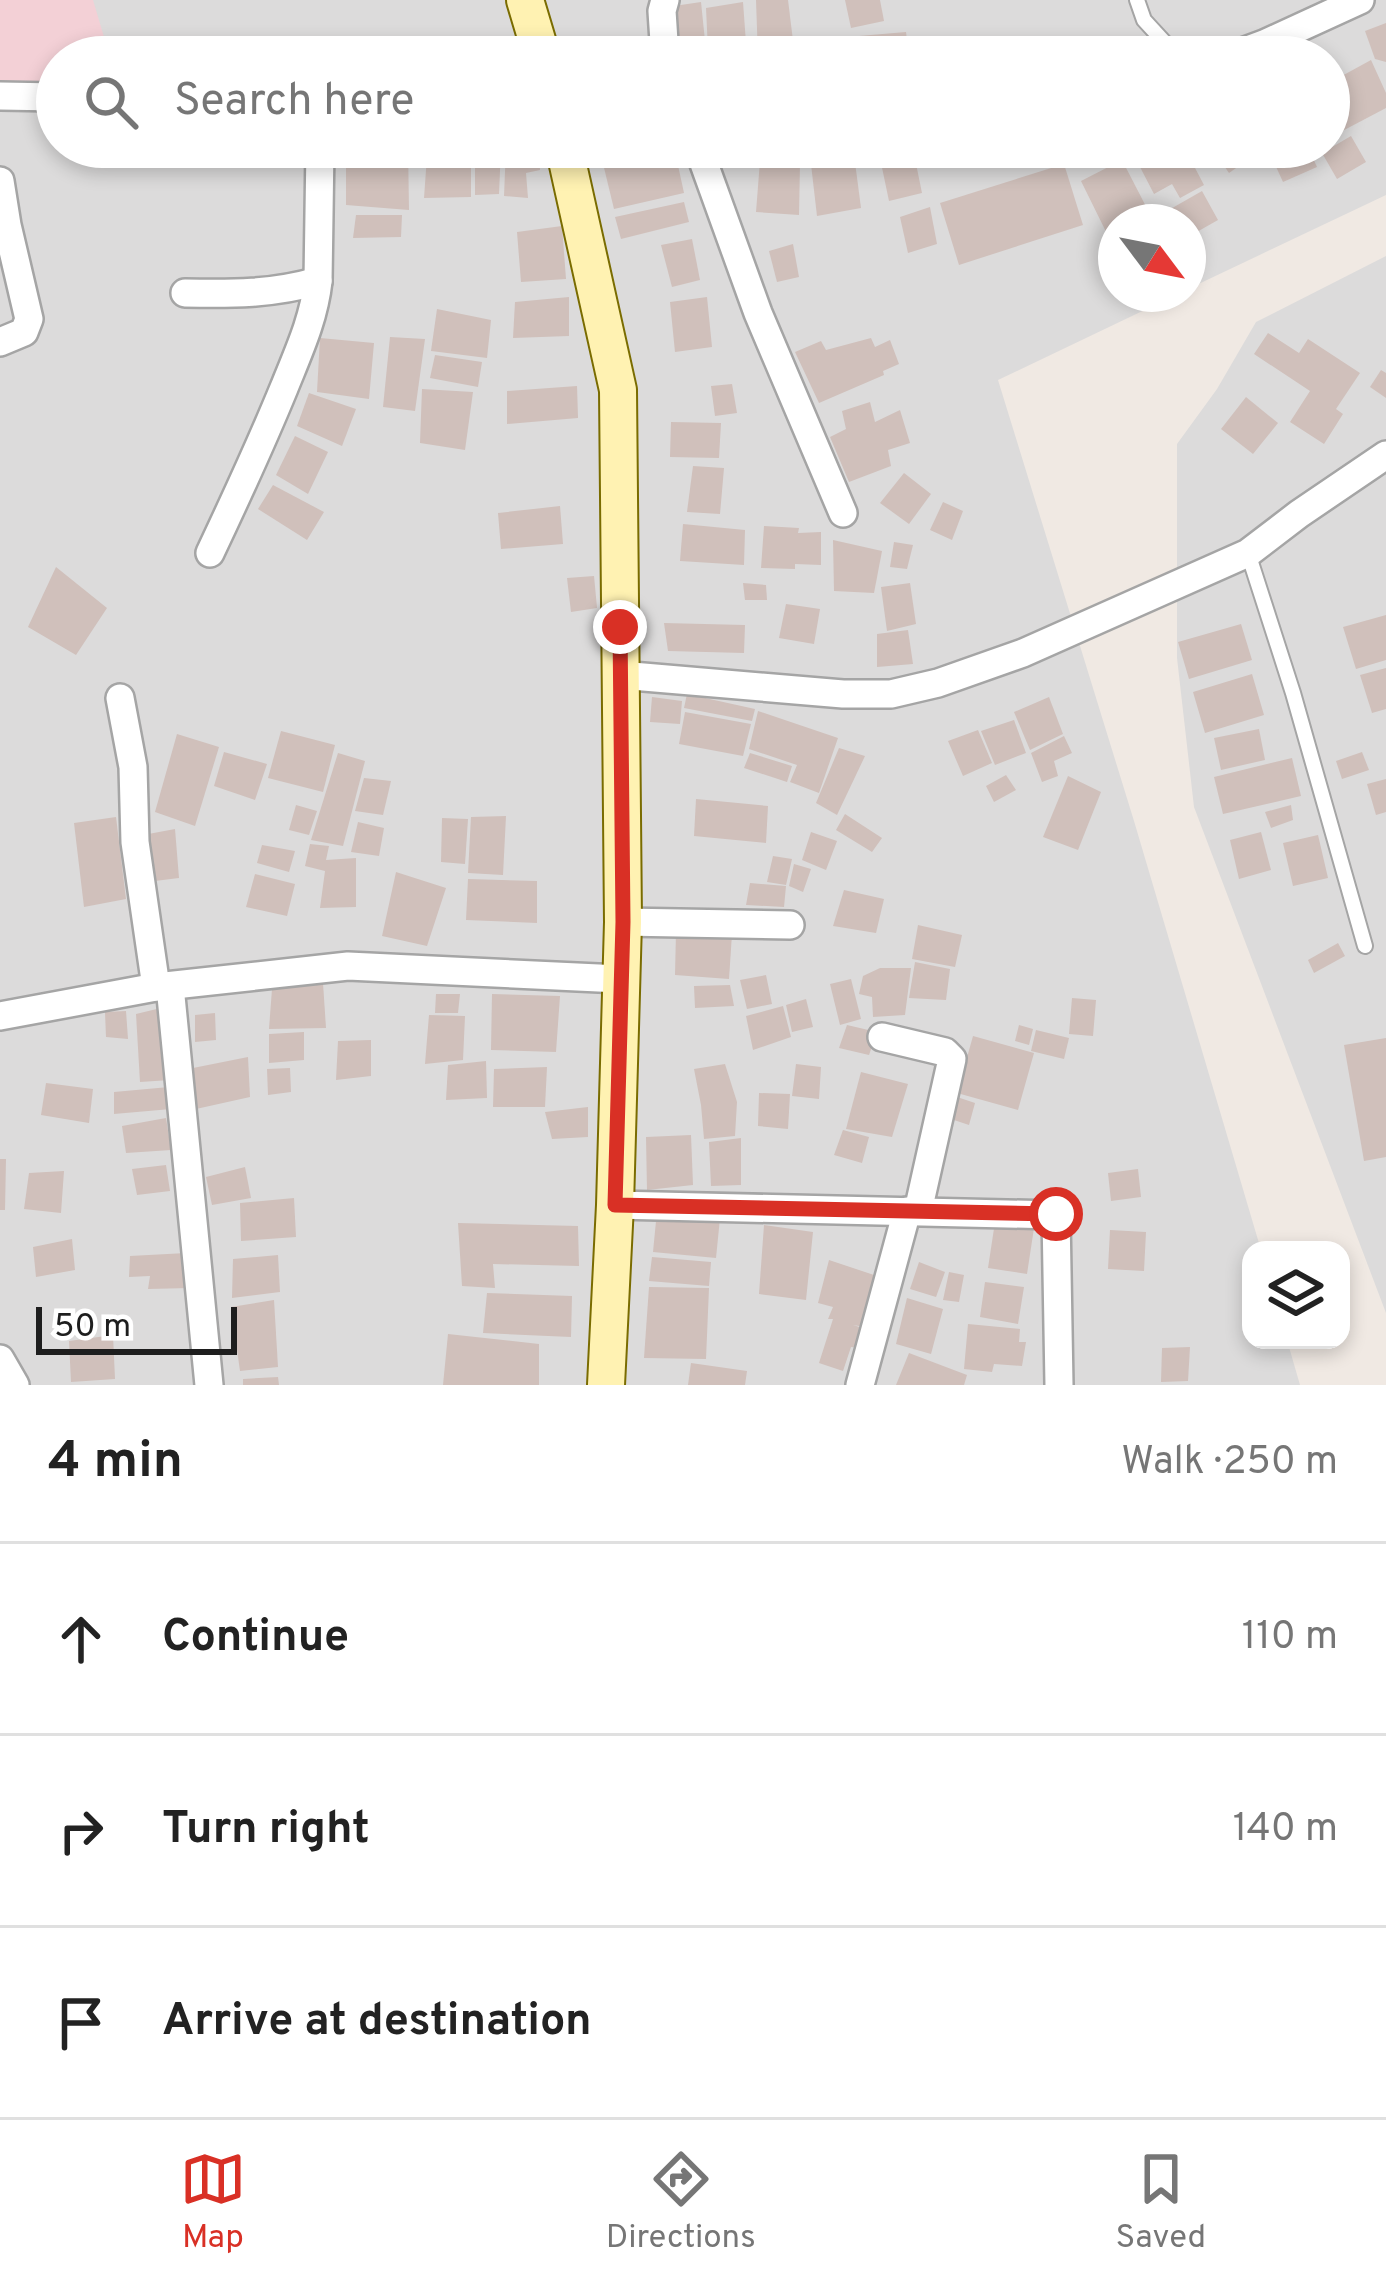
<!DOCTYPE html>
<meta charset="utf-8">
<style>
:root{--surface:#fff;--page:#f6f6f6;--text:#222;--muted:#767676;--line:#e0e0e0;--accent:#d93025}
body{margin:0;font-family:Overpass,sans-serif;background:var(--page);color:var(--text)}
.controls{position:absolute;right:36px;bottom:36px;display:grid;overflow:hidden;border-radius:24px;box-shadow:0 6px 18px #0003}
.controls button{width:108px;height:108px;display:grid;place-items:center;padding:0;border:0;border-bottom:3px solid var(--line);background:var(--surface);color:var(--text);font:60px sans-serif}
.compass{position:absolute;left:1098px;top:204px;width:108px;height:108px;border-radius:50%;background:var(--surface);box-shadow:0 6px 18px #0003;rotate:122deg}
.scale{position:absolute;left:36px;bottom:30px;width:201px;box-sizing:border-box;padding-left:12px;border:6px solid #1e1e1e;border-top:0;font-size:33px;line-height:42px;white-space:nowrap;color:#1e1e1e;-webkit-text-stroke:9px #fff;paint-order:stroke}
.stop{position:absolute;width:36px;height:36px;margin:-27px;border:9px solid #d93025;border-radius:50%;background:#fff}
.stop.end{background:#d93025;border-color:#fff;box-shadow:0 3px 12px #0008}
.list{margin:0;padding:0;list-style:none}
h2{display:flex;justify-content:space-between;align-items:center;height:156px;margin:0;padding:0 48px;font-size:51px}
h2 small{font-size:39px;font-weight:400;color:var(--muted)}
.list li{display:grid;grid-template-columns:78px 1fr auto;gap:36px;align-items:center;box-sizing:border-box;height:192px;padding:0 48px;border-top:3px solid var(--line)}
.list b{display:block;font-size:45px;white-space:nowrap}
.list em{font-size:39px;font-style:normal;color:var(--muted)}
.icon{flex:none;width:66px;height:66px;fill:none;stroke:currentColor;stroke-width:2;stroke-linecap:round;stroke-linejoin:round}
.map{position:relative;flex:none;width:1386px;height:1385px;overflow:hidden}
.search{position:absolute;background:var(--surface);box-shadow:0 6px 18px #0003;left:36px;right:36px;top:36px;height:132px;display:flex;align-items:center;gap:30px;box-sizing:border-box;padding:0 42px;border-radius:66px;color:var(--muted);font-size:45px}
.sheet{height:732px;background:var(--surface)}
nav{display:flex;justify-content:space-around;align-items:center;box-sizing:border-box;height:168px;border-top:3px solid var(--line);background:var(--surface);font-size:33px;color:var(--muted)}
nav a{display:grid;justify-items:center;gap:6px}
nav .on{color:var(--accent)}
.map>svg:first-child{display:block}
.residential{fill:#dcdbdb;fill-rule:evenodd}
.commercial{fill:#f3d0d6}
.building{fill:#d0c0bb}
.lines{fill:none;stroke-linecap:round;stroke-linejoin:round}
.lane-casing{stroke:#a5a5a5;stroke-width:18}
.street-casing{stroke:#a5a5a5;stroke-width:32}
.secondary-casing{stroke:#7a6c00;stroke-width:40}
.lane{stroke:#fff;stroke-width:14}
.street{stroke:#fff;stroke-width:27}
.secondary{stroke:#fff2b2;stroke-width:36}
.route{stroke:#d93025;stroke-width:15}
</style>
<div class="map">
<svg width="1386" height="1385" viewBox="0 0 1386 1385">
<rect width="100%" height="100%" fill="#f0e9e3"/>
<g class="residential">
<path d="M0,0h1386v195l-198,94v-67h-72v72h62l-180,86 136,441 127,429h-10v90h36l13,45h-1277l-23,-35zM57,57h1272v90h-1272z"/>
<path d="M1386,256v1057l-192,-506 -17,-149v-214l40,-55 39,-67z"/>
</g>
<path class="commercial" d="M0,0h93l17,57h-53v40l-57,-1z"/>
<g class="building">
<path d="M756,0h32l7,57h-37z"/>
<path d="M845,0h35l4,21 -33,7z"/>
<path d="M701,2l4,39 -30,5 -1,-40z"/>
<path d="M743,2l3,41 -38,7 -2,-42z"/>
<path d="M1386,23v39l-11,-3 -10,-28z"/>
<path d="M906,32l3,25h-49l-1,-21z"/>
<path d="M1371,60l15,33v15l-57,30v-55z"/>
<path d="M1351,136l15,26 -29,17 -15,-26z"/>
<path d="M408,147l1,63 -63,-5v-57z"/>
<path d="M413,147h45v10h13v40l-47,1 3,-42 15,-1 -29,-2z"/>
<path d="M475,147h26l-2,47 -24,1z"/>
<path d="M506,147h33l1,23 -14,3 2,25 -24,-2z"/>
<path d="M599,147h75l10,46 -70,16z"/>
<path d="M809,147h44l8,61 -44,8z"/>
<path d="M1177,147h7l20,38 -24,13 -8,-14 -18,10 -14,-27z"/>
<path d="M1211,147h55l-37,26z"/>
<path d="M1267,147h41l9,20 -34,15z"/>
<path d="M913,149l9,44 -33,8 -9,-43z"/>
<path d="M1122,160l32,62h-38v30l-35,-71z"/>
<path d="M760,161l40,2 -1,52 -43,-3z"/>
<path d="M1064,164l19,61 -124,40 -19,-62z"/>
<path d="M1202,191l16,29 -30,17v-15h-24l-4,-7z"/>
<path d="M684,202l5,20 -68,17 -6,-22z"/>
<path d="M930,207l7,37 -29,9 -8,-36z"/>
<path d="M356,215h46l-1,22 -48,1z"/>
<path d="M562,226l4,53 -45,3 -4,-50z"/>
<path d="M692,239l8,41 -28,7 -11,-42z"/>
<path d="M793,244l6,33 -22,5 -8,-31z"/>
<path d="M569,297v39l-56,2 2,-36z"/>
<path d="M707,297l5,50 -37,5 -5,-50z"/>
<path d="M437,309l54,11 -4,38 -56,-7z"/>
<path d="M1268,333l31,20 9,-14 52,34 -24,36 7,5 -19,30 -34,-22 20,-31 -56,-37z"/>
<path d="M390,337l35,2 -10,72 -32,-4z"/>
<path d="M320,338l54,5 -5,56 -52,-7z"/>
<path d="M871,338l4,9 15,-7 9,24 -16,7 1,4 -65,28 -24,-51 26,-11 5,9z"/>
<path d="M435,355l47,7 -4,25 -48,-9z"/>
<path d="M1381,370l5,3v25l-16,-11z"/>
<path d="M732,384l5,29 -22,3 -4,-30z"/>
<path d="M577,386l1,32 -71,6v-33z"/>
<path d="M422,389l51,3 -8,58 -45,-7z"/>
<path d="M309,393l47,16 -14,37 -45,-20z"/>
<path d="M1246,397l32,26 -25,31 -32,-25z"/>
<path d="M870,402l5,20 25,-12 10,33 -22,7 3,16 -42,16 -19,-45 16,-8 -4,-18z"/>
<path d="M671,422l50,1 -2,35 -49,-1z"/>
<path d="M295,436l33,16 -20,42 -32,-19z"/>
<path d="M693,466l31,2 -4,46 -33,-2z"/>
<path d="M904,473l27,21 -22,30 -29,-21z"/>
<path d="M273,485l51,27 -17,28 -49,-31z"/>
<path d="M943,502l20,9 -11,29 -22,-10z"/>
<path d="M560,506l3,38 -62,5 -3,-36z"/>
<path d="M683,524l62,6 -1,35 -64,-4z"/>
<path d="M764,526l35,2 -1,5 23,-1v33l-26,-1v5l-34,-1z"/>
<path d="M833,540l49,11 -8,42 -40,-2z"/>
<path d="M894,542l19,3 -6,24 -17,-2z"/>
<path d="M56,567l51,41 -31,47 -48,-28z"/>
<path d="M594,576l3,32 -26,4 -4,-34z"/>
<path d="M743,583l23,2 1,15h-22z"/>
<path d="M910,583l6,41 -29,7 -6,-44z"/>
<path d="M786,604l34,5 -6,35 -35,-6z"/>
<path d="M1386,615v45l-30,9 -13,-42z"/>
<path d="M664,623l81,2 -1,28 -76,-2z"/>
<path d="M1241,624l11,36 -63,19 -11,-37z"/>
<path d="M908,630l5,34 -36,3v-33z"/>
<path d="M1386,668v41l-14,4 -12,-38z"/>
<path d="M1252,674l12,41 -59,18 -12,-41z"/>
<path d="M687,694l68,15 -3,12 -68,-13z"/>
<path d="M652,697l30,4 -2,23 -30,-2z"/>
<path d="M1049,697l14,37 -33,16 -16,-38z"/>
<path d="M758,711l80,27 -19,55 -29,-11 7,-17 -48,-16z"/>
<path d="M685,712l66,12 -8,32 -64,-12z"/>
<path d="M1014,720l12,33 -31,12 -14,-34z"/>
<path d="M1259,729l6,31 -44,10 -7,-32z"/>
<path d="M978,730l14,33 -29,13 -15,-35z"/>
<path d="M281,731l54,14 -12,47 -55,-14z"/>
<path d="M177,734l42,13 -24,79 -40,-14z"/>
<path d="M1064,736l8,17 -18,8 4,15 -16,6 -11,-29z"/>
<path d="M839,748l26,8 -28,59 -21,-12z"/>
<path d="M224,752l43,12 -12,36 -41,-14z"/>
<path d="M1362,752l7,18 -27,9 -6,-18z"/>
<path d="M338,753l27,8 -22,85 -32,-6z"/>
<path d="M750,753l42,13 -5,16 -43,-14z"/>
<path d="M1292,758l9,38 -78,18 -9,-37z"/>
<path d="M1006,775l10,15 -22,12 -8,-16z"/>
<path d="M1068,776l33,16 -23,58 -35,-13z"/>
<path d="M364,778l27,3 -8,34 -28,-4z"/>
<path d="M1386,779v33l-10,3 -9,-31z"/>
<path d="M696,799l72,7 -2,37 -72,-7z"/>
<path d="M296,805l21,6 -8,24 -20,-5z"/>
<path d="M1291,805l2,15 -22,8 -6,-16z"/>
<path d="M845,814l37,24 -10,14 -36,-22z"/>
<path d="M506,816l-3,59 -35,-2 3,-56z"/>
<path d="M116,817l10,82 -42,8 -10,-84z"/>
<path d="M442,818l26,1 -3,45 -24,-2z"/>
<path d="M358,822l26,6 -5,28 -28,-4z"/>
<path d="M175,829l4,49 -32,4 -4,-47z"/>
<path d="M811,832l26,9 -11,29 -24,-10z"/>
<path d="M1261,832l10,38 -32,9 -9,-39z"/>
<path d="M1318,835l10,43 -35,8 -10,-43z"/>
<path d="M310,844l19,2 -3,14 30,-2v49l-36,1 5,-37 -20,-5z"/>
<path d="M262,845l33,6 -6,21 -32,-9z"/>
<path d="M773,856l19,3 -6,26 -19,-3z"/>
<path d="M794,864l17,5 -8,23 -14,-6z"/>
<path d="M396,872l50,16 -19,58 -45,-10z"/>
<path d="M255,874l40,10 -8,32 -41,-9z"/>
<path d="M468,879l69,2v42l-71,-3z"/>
<path d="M750,883l36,3 -2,21 -38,-2z"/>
<path d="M844,890l40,9 -8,34 -43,-7z"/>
<path d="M918,925l44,10 -7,32 -43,-8z"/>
<path d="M676,932l56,2 -3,45 -54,-4z"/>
<path d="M1338,943l7,13 -31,17 -6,-13z"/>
<path d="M915,962l35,7 -4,31 -37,-2z"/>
<path d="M880,968h31l-6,47 -32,2 -1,-20 -13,-3 4,-18z"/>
<path d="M766,975l6,29 -25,5 -7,-29z"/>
<path d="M851,979l10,40 -21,6 -10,-41z"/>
<path d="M323,983l3,45 -57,1 3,-40z"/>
<path d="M730,985l4,21 -39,2 -1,-22z"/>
<path d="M436,994h24l-2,19h-23z"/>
<path d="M492,994l68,2 -4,56 -65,-2z"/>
<path d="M1072,998l24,2 -3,36 -24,-2z"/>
<path d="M806,999l7,28 -21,5 -6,-27z"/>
<path d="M783,1006l8,31 -38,13 -7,-34z"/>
<path d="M165,1007l5,73 -30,2 -4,-68z"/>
<path d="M126,1011l2,28 -22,-2 -1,-25z"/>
<path d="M215,1013l1,27 -21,2v-27z"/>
<path d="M429,1015l36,1 -2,44 -38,4z"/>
<path d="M847,1025l30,7 -8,23 -30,-7z"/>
<path d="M1019,1025l14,4 -4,16 -14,-4z"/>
<path d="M1036,1030l33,8 -5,21 -33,-8z"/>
<path d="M304,1032v28l-35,3v-29z"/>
<path d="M973,1036l61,17 -16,57 -61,-17z"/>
<path d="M1386,1038v119l-22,4 -20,-116z"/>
<path d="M371,1040v36l-35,4 2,-39z"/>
<path d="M248,1057l2,40 -54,12 -3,-41z"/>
<path d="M486,1061l1,37 -41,2 2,-35z"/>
<path d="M725,1064l12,38 -2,34 -31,3 -3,-34 -7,-36z"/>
<path d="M796,1064l25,3 -2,32 -27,-3z"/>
<path d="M547,1067l-2,40h-52l1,-38z"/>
<path d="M290,1068l1,24 -23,3 -1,-26z"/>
<path d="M861,1072l47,12 -16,53 -46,-8z"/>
<path d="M46,1083l47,6 -4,34 -48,-8z"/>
<path d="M169,1087l2,22 -57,5v-22z"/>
<path d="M759,1093l31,1 -2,35 -30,-3z"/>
<path d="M951,1095l24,8 -6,22 -24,-8z"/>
<path d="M588,1107v30l-36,2 -7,-27z"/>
<path d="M166,1118l5,32 -45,3 -4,-27z"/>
<path d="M843,1130l26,7 -7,26 -28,-8z"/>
<path d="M691,1135l2,50 -46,5 -1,-53z"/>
<path d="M741,1138v47l-30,1 -2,-44z"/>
<path d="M0,1159h6l-1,51h-5z"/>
<path d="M166,1165l4,26 -33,4 -5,-26z"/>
<path d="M245,1167l6,31 -39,7 -6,-28z"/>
<path d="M1138,1169l3,28 -30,4 -3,-28z"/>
<path d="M64,1171l-3,42 -37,-4 5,-36z"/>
<path d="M294,1198l2,39 -55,4 -1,-38z"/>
<path d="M657,1211l63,7 -4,40 -63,-6z"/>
<path d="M995,1222l39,6 -7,46 -39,-6z"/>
<path d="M458,1223l120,3 1,40 -86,-2 2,24 -33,-2z"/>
<path d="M764,1225l49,7 -7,68 -47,-6z"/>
<path d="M1110,1230l36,2 -2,39 -36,-2z"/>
<path d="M72,1239l3,31 -39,7 -3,-30z"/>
<path d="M186,1253l4,35 -42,1 2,-13 -21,1 1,-21z"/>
<path d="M278,1255l2,37 -48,6 1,-39z"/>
<path d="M652,1257l59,5 -2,24 -60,-5z"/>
<path d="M829,1260l48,16 -8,38 -6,-1 2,14 -12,-2 13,4 -6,19 -9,-1 -8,24 -24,-8 14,-44h-5l5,-12 -15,-4z"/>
<path d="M919,1262l26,10 -9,25 -26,-8z"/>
<path d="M949,1272l15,3 -5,27 -16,-2z"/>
<path d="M985,1282l39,5 -6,37 -38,-7z"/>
<path d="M649,1287l60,1 -3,71 -62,-1z"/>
<path d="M487,1293l85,3 -1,41 -88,-4z"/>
<path d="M907,1298l36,11 -12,45 -35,-10z"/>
<path d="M274,1300l4,67 -38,4 -9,-64z"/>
<path d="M968,1324l52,5 -1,13h7l-4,24 -28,-2 -2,8 -28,-3z"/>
<path d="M448,1334l91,10v41h-96z"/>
<path d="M113,1335l2,44 -44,3 -2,-41z"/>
<path d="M1190,1347l-2,34 -27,1 1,-34z"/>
<path d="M909,1353l58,22 -3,10h-68z"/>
<path d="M691,1363l56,8 -2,14h-57z"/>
<path d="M278,1377l1,8h-36v-6z"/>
</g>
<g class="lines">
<defs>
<g id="lane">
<path d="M1137,0l7,20 34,37"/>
<path d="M1248,553l45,140 72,253"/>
</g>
<g id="street">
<path d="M665,57l-3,-46 3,-11"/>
<path d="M1229,57l35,-13 96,-44"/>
<path d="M0,96l57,1"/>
<path d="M698,147l60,166 85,200"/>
<path d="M0,181l7,44 22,94 -5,13 -24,10"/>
<path d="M185,293c47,1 88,1 133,-12"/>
<path d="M210,553c26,-55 51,-109 74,-165 14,-35 30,-69 34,-107l2,-134"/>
<path d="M620,675l223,19h48l47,-11 85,-30 225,-100 51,-39 87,-59"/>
<path d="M120,698l13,69 2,75 21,145"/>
<path d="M623,922l167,3"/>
<path d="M170,986l39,399"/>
<path d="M0,1016l156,-29 192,-21 272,13"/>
<path d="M882,1037l63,15 7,7 -34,152"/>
<path d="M615,1205l441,10 3,170"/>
<path d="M0,1359l15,26"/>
<path d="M860,1385l47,-174"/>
</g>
<g id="secondary">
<path d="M525,0l17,57"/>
<path d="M564,147l54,243 5,532 -8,283 -9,180"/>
</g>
</defs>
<use href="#lane" class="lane-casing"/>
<use href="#street" class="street-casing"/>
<use href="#secondary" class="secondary-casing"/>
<use href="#lane" class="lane"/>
<use href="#street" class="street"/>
<use href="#secondary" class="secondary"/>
</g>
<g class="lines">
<path class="route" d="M620,627l3,295 -8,283 441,9"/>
</g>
</svg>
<div class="controls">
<button><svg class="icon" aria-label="layers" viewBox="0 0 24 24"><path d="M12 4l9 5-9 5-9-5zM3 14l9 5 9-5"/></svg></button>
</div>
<svg class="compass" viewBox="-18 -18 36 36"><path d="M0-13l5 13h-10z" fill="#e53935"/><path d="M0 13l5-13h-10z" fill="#767676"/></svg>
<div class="scale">50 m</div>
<div class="stop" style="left:1056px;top:1214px"></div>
<div class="stop end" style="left:620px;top:627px"></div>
<div class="search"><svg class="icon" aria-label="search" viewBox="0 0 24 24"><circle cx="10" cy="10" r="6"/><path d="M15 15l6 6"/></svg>Search here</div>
</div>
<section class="sheet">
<h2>4 min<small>Walk · 250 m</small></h2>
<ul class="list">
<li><svg class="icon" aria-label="ahead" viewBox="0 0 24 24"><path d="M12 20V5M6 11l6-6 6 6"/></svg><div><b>Continue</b></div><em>110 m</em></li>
<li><svg class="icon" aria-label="right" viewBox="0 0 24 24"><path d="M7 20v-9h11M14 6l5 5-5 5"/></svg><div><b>Turn right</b></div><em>140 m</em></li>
<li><svg class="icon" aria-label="arrive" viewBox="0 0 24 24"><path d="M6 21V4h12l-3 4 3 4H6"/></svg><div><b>Arrive at destination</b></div></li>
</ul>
</section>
<nav>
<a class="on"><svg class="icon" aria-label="map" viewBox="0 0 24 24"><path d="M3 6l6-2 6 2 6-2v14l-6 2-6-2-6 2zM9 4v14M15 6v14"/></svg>Map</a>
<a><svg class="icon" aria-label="directions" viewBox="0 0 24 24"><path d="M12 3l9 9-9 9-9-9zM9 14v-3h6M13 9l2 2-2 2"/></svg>Directions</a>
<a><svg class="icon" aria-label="saved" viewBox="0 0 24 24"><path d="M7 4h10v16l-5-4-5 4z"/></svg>Saved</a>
</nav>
